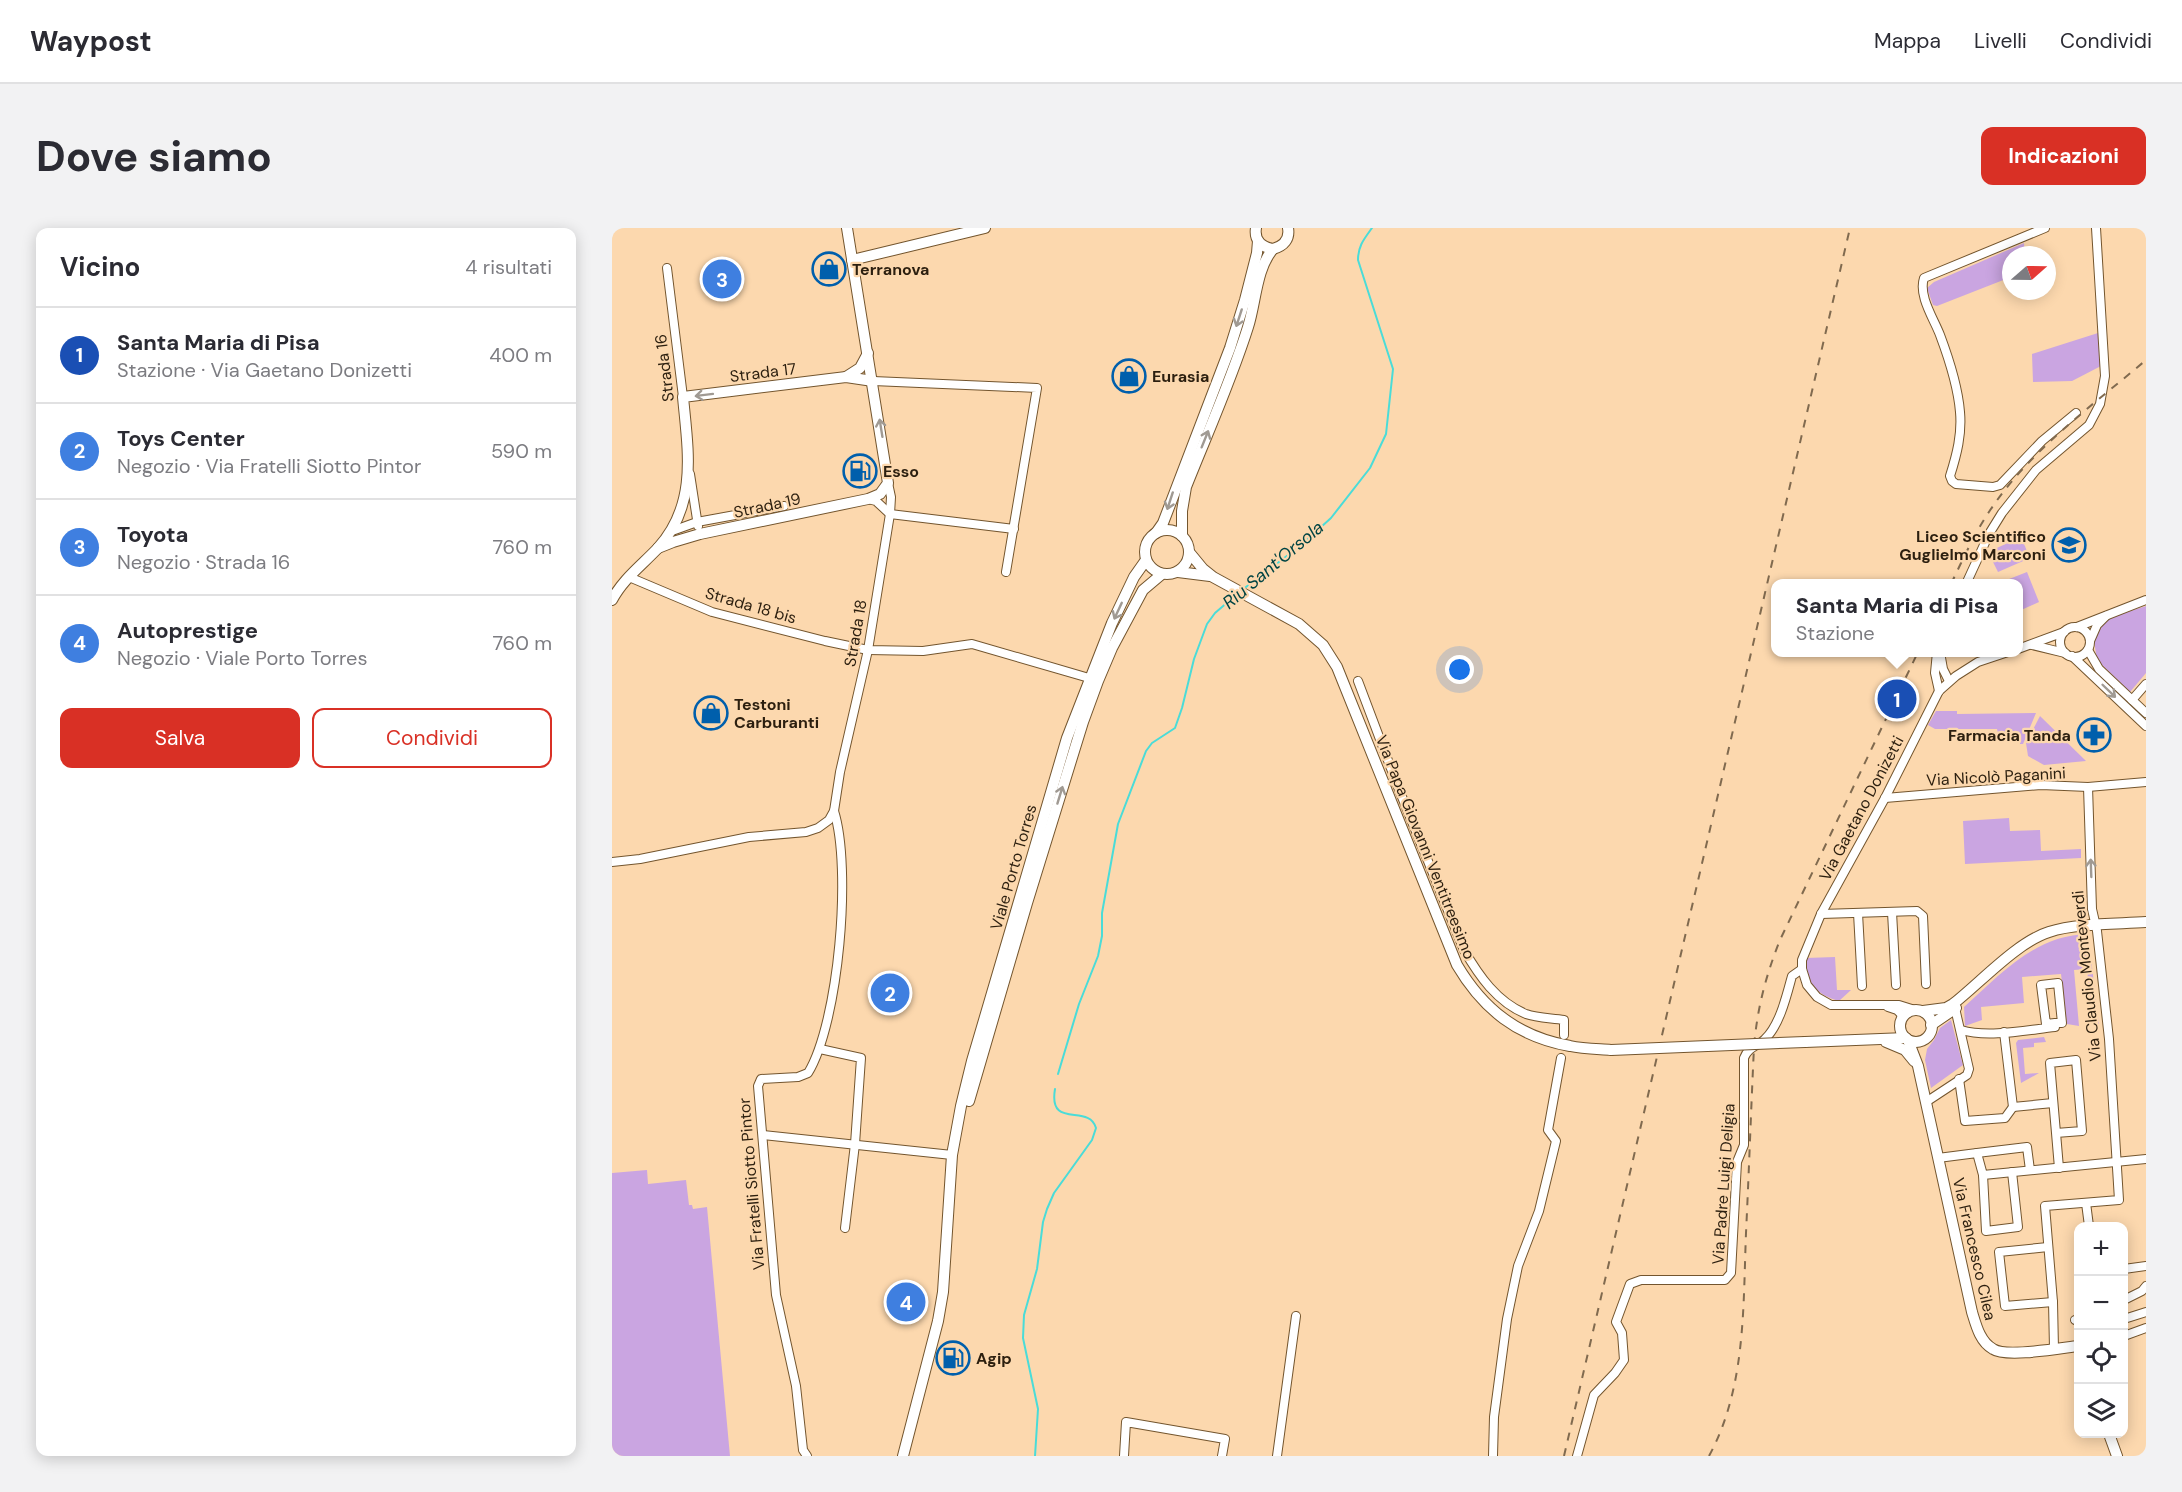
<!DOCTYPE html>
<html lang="it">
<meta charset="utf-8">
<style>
:root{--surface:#fff;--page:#f2f2f3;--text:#2b2b33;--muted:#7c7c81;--line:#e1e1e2;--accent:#d93025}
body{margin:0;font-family:"DM Sans",sans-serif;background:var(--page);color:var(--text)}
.controls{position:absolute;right:18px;bottom:18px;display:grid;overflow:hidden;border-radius:12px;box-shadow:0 3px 15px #0003}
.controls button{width:54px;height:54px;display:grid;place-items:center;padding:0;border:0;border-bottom:2px solid var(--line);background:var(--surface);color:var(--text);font:30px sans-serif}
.compass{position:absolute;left:1390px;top:18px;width:54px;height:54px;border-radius:50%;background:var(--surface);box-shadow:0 3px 15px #0003;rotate:70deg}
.you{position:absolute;left:848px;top:442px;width:21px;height:21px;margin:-15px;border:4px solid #fff;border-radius:50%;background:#1a73e8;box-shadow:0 0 0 9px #1a73e833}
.badge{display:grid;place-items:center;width:39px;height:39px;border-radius:50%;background:var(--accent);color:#fff;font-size:20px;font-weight:700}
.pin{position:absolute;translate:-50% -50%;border:3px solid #fff;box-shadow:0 2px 6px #0006}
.popup{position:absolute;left:1159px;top:351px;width:252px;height:78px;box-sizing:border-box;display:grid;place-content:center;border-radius:12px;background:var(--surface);filter:drop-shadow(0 2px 4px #0005);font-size:20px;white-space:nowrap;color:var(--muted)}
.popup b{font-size:22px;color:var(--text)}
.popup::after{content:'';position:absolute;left:50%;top:100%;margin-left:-12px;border:12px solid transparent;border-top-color:var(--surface)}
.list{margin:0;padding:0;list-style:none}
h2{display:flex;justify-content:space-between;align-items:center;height:78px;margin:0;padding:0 24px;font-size:26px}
h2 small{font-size:20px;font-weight:400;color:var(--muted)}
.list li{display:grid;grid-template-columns:39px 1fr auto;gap:18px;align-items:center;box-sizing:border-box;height:96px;padding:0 24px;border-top:2px solid var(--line)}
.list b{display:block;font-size:22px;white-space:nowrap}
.list p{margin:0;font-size:20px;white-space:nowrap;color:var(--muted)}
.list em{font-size:20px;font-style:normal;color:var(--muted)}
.actions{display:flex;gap:12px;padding:18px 24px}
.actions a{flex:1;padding:14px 0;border:2px solid var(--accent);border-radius:12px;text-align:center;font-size:21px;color:var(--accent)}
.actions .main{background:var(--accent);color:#fff}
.icon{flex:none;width:33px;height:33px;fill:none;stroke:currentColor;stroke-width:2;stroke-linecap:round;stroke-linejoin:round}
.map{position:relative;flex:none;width:1534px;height:1228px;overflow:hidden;border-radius:12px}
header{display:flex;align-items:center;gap:36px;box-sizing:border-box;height:84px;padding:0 30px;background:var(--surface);border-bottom:2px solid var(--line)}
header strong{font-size:28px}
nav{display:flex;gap:33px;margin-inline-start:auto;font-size:21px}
.intro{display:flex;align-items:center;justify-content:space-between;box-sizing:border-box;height:144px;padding:0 36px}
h1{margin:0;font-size:42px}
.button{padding:15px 27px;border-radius:12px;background:var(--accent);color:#fff;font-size:21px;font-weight:700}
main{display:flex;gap:36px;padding:0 36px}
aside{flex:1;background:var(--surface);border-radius:12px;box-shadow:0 3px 15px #0003}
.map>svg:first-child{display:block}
.green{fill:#caa5e1}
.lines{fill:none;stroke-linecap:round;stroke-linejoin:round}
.stream{stroke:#4adcd8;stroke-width:2}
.street-casing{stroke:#73552e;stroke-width:10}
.secondary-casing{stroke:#73552e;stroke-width:12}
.street{stroke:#fff;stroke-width:8}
.secondary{stroke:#fff;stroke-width:10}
.rail{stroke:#806a4f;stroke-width:2;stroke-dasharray:8 8;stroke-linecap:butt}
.secondary-bridge-casing{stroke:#73552e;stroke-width:12;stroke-linecap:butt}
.secondary-bridge{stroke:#fff;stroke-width:10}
.oneway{stroke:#a09a93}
.labels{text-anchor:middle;stroke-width:4.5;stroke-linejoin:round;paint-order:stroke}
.poi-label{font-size:16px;font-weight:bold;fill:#2c1f0f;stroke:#fcd8ae;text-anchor:start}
.street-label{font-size:16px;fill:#2c1f0f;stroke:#fcd8ae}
.water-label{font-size:18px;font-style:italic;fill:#004443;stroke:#fcd8ae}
</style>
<header>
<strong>Waypost</strong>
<nav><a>Mappa</a><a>Livelli</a><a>Condividi</a></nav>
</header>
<div class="intro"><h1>Dove siamo</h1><a class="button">Indicazioni</a></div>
<main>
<aside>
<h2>Vicino<small>4 risultati</small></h2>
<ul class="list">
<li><span class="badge" style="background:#1a4fb4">1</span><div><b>Santa Maria di Pisa</b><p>Stazione · Via Gaetano Donizetti</p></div><em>400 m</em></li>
<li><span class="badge" style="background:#3f7fe0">2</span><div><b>Toys Center</b><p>Negozio · Via Fratelli Siotto Pintor</p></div><em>590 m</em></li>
<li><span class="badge" style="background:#3f7fe0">3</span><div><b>Toyota</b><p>Negozio · Strada 16</p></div><em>760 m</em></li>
<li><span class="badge" style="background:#3f7fe0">4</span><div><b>Autoprestige</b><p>Negozio · Viale Porto Torres</p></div><em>760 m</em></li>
</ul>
<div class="actions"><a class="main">Salva</a><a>Condividi</a></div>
</aside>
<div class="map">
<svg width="1534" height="1228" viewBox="0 0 1534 1228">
<rect width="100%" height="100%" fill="#fcd8ae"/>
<g class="green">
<path d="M1412,15l1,12h-14v22l-74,29 -4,-1 -6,-17 7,-6z"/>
<path d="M1486,105l3,33 -29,15 -39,1 -1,-28z"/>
<path d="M1409,309l9,21 -32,14 -10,-20z"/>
<path d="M1415,344l12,30 -20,9 -1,-27 -19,-1z"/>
<path d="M1534,378v67l-16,19 -33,-32 -3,-19 6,-13 6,-9z"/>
<path d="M1324,483h21v3l79,-1 -13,31h-3l-1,-12h-6l-1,-3h-5v3l-9,1 -1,-4h-62l-7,-4z"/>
<path d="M1428,488l46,45 -42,4 -16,-9 -2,-13z"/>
<path d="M1397,590l1,13 30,-1 1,21 40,-2v9l-116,6 -2,-43z"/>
<path d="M1476,706l11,91h-6l-6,-56 -13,1 5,56 -12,-2 -6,-50 -39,3 2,26 -43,4 1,13 -17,6 -1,-19c37,-33 71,-72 124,-73z"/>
<path d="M1223,729l2,33h14l-12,11c-22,-6 -35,-19 -33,-43z"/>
<path d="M1339,792l12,45 -32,23 -6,-28 2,-11 7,-9 6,-12z"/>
<path d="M1432,809l2,5 -12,1v4l-11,1 2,26 14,-1 -18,10 -5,-40 2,-3z"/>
<path d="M35,942l1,14 38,-4 3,25h3l1,4 14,-2 23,249h-118v-283z"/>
</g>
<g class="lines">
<g class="stream">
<path d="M630,362l58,-44 31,-28 39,-50 16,-34 7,-65 -35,-109c0,-14 6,-21 14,-32"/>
<path d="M446,846l21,-70 19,-48 4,-20v-23l16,-89 28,-73 6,-8 23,-15 7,-20 12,-49 13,-35 8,-11 21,-18"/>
<path d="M423,1228l3,-47 -15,-71 1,-23 13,-46 6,-47 4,-13 7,-16 38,-53 4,-12c-7,-25 -48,2 -41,-39"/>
</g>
<defs>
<g id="street">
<path d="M1433,0l-121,50c-6,18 10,41 16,57 9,24 18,52 20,77 2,22 -3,42 -10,64l2,5 4,3 37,3 7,-2 42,-44 34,-28"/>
<path d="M55,40l16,129"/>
<path d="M261,153l164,7 -31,184"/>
<path d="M78,246l8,52"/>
<path d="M256,271l8,2 14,13 124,15"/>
<path d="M60,303l25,-9 87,-16"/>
<path d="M17,349l83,35 113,29 43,9 55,1 49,-7 117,34"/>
<path d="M1354,356l23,-50 13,-21 34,-43 53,-45 11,-21 5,-28 -9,-148"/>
<path d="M1465,399l69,-27"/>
<circle cx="1463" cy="414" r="15"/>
<path d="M1478,413l7,-16 9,-9"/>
<path d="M1420,417l33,8"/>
<path d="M1406,421l46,-17"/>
<path d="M1476,422l11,19 47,44"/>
<path d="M1325,424l-2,21 4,18"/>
<path d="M1328,424l3,17 6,12"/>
<path d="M1460,428l74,70"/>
<path d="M746,453l40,106 66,163c15,26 33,52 62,64 11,4 26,4 38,6v15"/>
<path d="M1520,472l14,-16"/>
<path d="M1273,570l156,-13 47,2 58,-5"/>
<path d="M0,634l28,-3 109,-22 57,-5 12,-4 11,-8 5,-9 6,-39 28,-122 22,-136 1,-17 -3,-14"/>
<path d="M1280,684l4,73"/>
<path d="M1246,685l4,73"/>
<path d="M1209,686l96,-3 6,5 3,68"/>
<path d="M1276,779l9,3 6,6"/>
<path d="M1303,782l-16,-5h-68l-14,-8 -10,-12 -5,-16v-9l19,-46 64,-116 54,-107 17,-15 22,-14 30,-10"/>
<path d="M1349,802c27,8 66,0 94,-3v-4h7l-4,-40 -17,2 5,39 9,-1"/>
<path d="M1392,804l9,75"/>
<path d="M208,821l41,9 -6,86 -10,84"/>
<path d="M1347,851l6,42 40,-3 8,-11"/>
<path d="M1314,874l41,-27 2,-6 -14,-61"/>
<path d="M1401,879l40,-4"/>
<path d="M1444,905l26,-2 -6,-71 -26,3 9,105"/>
<path d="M151,907l189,20"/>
<path d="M1365,925l50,-6 3,23"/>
<path d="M1326,930l39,-5 6,22 163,-16"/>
<path d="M1371,947l3,56 32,-4 -6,-55"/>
<path d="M1474,975l3,23"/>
<path d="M1436,1019l-49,5 6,54 48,-4"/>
<path d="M1512,1041l22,-3"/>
<path d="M1512,1072l18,-9 4,-5"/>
<path d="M1512,1091l22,-7"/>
<path d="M1463,1092l3,-1"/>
<path d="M1512,1108l22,-8"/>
<path d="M1442,1121l-1,-47 -8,-96 74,-6 -10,-161 -12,-108 -5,-22 -4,-122"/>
<path d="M195,1228l-4,-6 -7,-64 -20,-91 -18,-209 3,-7 37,-2 10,-4c31,-51 44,-205 26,-262"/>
<path d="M512,1228l2,-34 99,17 -3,17"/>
<path d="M665,1228l19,-140"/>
<path d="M881,1228l1,-39 13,-98 11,-53 21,-55 17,-70 -8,-11 13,-72"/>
<path d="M965,1228l17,-61 21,-22 9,-13 -2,-27 -6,-11 14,-38 11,-4h84l6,-7 6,-111 7,-17v-87c4,-11 14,-12 21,-19 15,-14 22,-45 27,-63l10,-7"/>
</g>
<g id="secondary">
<path d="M644,0c-2,12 5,19 17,21 11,-3 17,-10 15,-21"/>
<path d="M240,32l133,-32"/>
<path d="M234,149l14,-9 8,-15"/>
<circle cx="555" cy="324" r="22"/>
<path d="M544,305l7,-10 67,-175 15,-48 12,-47 1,-12"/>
<path d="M570,308v-25l4,-24c21,-53 45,-106 62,-160 8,-25 8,-58 25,-78"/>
<path d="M46,320l15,-6 27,-8 168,-35 12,-5 8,-11 -41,-255"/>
<path d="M577,324l14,17 10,8 86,47 24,21 14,22 120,298c26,44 61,72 113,81 13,3 28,3 41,4"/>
<path d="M566,344l32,4"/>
<path d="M0,372c11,-21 30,-35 46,-52 40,-44 30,-97 25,-151l163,-20 27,4"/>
<circle cx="1304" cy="798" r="16"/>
<path d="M1311,783l23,-3 7,-4c27,-21 64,-62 96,-72 27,-9 68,-8 97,-10"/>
<path d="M1319,797l25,-17"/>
<path d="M1296,812l10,26 54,246c4,13 8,30 21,37 13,9 68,-1 85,-3"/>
<path d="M1193,814l101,-4"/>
<path d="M1274,814l19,8 9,11"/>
<path d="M357,873l58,-198 56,-181 15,-41 14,-33 31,-58 19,-16"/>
<path d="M1497,1206l8,22"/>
<path d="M291,1228l35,-135 5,-29 9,-137 9,-49 11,-45 95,-323 45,-115 22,-46 12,-17"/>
</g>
</defs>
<use href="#street" class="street-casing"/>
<use href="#secondary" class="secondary-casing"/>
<use href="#street" class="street"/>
<use href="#secondary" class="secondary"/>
<g class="rail">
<path d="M1339,356c13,-27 25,-54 42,-78 40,-58 100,-101 153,-146"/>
<path d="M952,1228l286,-1228"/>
<path d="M1097,1228c37,-68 34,-148 37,-223 3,-62 5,-124 8,-186 3,-38 12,-72 26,-107l138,-288"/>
</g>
<defs>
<path id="secondary-bridge" d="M999,822l194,-8"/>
</defs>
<use href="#secondary-bridge" class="secondary-bridge-casing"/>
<use href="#secondary-bridge" class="secondary-bridge"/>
</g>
<defs><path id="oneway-shaft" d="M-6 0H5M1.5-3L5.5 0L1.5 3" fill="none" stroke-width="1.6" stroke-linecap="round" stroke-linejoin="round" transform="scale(1.5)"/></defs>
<g class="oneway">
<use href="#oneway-shaft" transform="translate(627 90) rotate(108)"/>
<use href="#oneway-shaft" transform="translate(92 167) rotate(173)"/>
<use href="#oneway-shaft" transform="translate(269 200) rotate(-99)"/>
<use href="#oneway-shaft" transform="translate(593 211) rotate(-68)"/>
<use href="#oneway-shaft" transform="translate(558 273) rotate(108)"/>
<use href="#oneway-shaft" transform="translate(506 383) rotate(115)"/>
<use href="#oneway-shaft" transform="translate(1497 463) rotate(44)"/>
<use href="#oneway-shaft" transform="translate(448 567) rotate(-73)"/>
<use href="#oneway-shaft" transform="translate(1479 640) rotate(-92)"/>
</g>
<defs>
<symbol id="shop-ring" viewBox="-11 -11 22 22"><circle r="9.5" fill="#fcd8ae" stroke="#005fac" stroke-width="1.5"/><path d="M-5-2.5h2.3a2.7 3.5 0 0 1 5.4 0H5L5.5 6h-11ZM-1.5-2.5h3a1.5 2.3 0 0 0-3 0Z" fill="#005fac"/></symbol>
<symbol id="fuel-ring" viewBox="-11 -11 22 22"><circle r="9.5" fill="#fcd8ae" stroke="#005fac" stroke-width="1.5"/><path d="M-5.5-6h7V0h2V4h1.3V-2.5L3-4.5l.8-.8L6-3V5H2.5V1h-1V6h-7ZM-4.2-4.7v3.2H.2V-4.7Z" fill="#005fac"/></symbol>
<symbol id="school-ring" viewBox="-11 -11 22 22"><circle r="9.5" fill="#fcd8ae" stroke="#005fac" stroke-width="1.5"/><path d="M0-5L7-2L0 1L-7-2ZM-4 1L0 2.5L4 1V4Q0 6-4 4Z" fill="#005fac"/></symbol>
<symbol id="pharmacy-ring" viewBox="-11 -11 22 22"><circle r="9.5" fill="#fcd8ae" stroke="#005fac" stroke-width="1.5"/><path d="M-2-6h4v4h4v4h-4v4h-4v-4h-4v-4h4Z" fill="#005fac"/></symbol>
</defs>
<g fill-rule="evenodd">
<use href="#shop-ring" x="198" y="22" width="38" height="38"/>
<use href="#shop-ring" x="498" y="129" width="38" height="38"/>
<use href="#fuel-ring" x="229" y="224" width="38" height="38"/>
<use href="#school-ring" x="1438" y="298" width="38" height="38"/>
<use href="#shop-ring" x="80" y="466" width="38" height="38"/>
<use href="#pharmacy-ring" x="1463" y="488" width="38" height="38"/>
<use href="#fuel-ring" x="322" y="1111" width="38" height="38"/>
</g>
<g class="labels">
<g class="poi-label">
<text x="240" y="47">Terranova</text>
<text x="540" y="154">Eurasia</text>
<text x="271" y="249">Esso</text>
<text x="1434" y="314" text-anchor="end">Liceo Scientifico<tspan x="1434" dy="18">Guglielmo Marconi</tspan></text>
<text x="122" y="482">Testoni<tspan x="122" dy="18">Carburanti</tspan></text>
<text x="1459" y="513" text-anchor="end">Farmacia Tanda</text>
<text x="364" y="1136">Agip</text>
</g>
<g class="street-label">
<text transform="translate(52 140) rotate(-97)" y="6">Strada 16</text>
<text transform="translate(151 144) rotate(-7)" y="6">Strada 17</text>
<text transform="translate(155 277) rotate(-12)" y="6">Strada 19</text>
<text transform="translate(139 377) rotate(16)" y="6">Strada 18 bis</text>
<text transform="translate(243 405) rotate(-80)" y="6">Strada 18</text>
<text transform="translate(1384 548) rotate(-3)" y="6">Via Nicolò Paganini</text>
<text transform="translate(1249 580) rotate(-62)" y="6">Via Gaetano Donizetti</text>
<text transform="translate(814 619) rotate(68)" y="6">Via Papa Giovanni Ventitreesimo</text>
<text transform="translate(401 639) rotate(-74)" y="6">Viale Porto Torres</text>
<text transform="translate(1474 748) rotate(-96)" y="6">Via Claudio Monteverdi</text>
<text transform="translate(139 956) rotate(-95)" y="6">Via Fratelli Siotto Pintor</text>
<text transform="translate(1111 956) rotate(-86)" y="6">Via Padre Luigi Deligia</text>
<text transform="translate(1363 1021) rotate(77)" y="6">Via Francesco Cilea</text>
</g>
<g class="water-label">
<text transform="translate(661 337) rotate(-40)" y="6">Riu Sant'Orsola</text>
</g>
</g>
</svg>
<div class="controls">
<button>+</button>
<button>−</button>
<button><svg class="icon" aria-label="locate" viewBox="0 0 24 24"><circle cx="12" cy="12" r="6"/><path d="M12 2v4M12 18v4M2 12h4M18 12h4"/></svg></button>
<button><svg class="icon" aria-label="layers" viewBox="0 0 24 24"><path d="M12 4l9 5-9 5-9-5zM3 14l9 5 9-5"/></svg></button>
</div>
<svg class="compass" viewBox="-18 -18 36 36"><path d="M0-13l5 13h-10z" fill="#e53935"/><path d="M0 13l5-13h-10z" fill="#7c7c81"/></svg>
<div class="you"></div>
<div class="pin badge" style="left:1285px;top:471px;background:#1a4fb4">1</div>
<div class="popup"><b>Santa Maria di Pisa</b>Stazione</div>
<div class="pin badge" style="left:278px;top:765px;background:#3f7fe0">2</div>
<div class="pin badge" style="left:110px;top:51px;background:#3f7fe0">3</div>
<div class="pin badge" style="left:294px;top:1074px;background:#3f7fe0">4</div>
</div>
</main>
